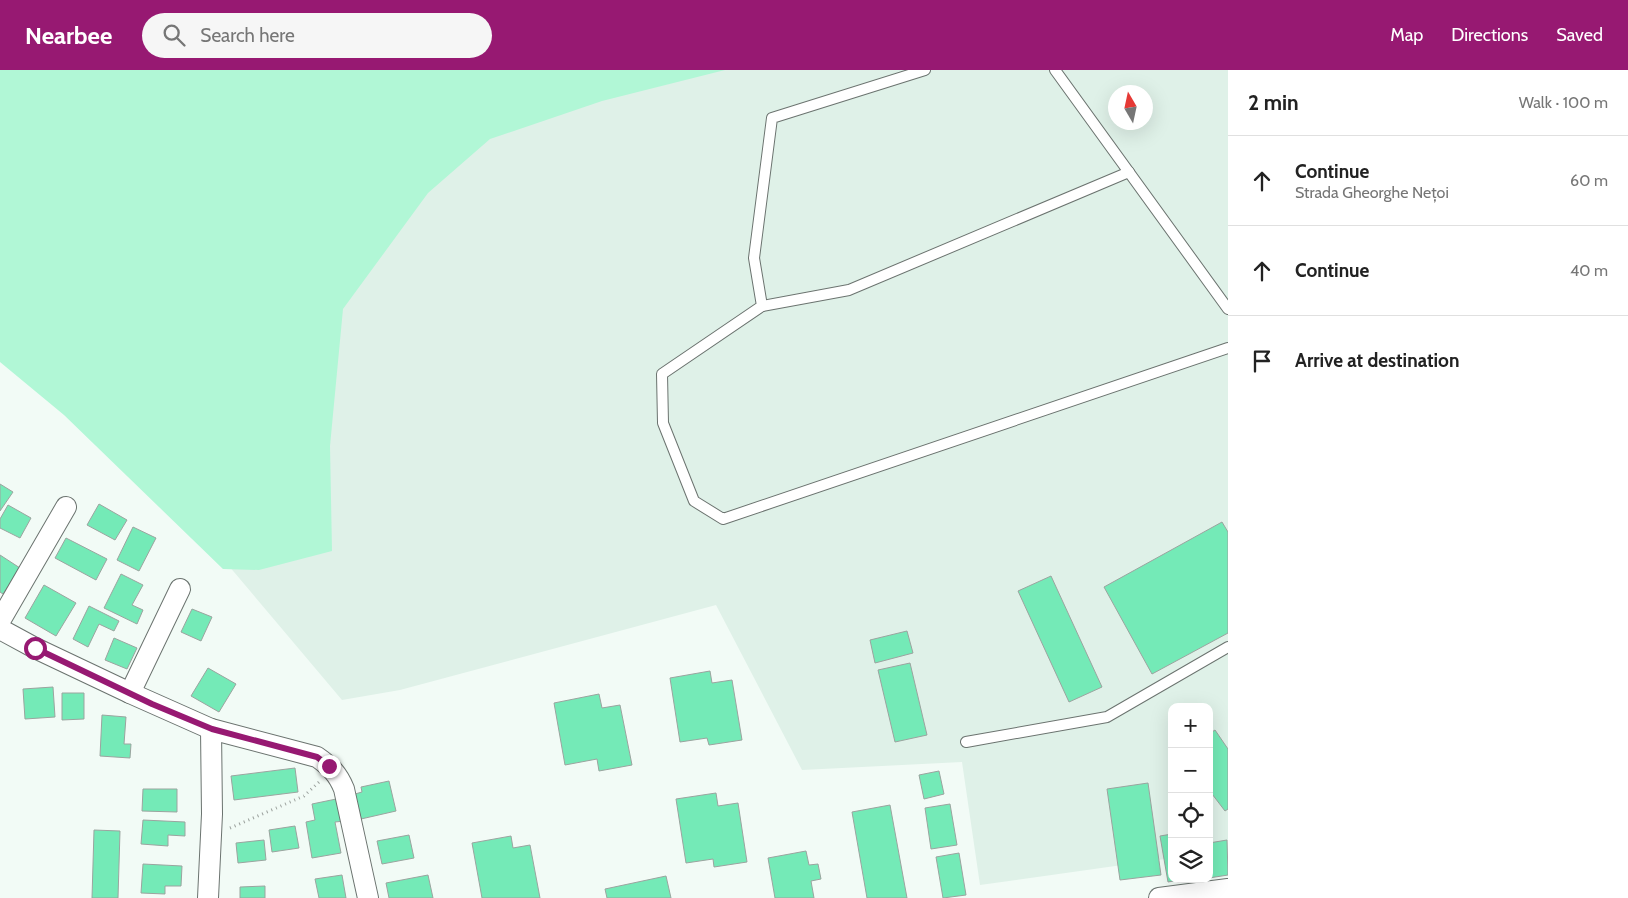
<!DOCTYPE html>
<meta charset="utf-8">
<style>
:root{--surface:#fff;--page:#f6f6f6;--text:#222;--muted:#767676;--line:#e0e0e0;--accent:#971972}
body{margin:0;font-family:Cabin,sans-serif;background:var(--page);color:var(--text)}
.controls{position:absolute;right:15px;bottom:15px;display:grid;overflow:hidden;border-radius:10px;box-shadow:0 5px 20px #0002}
.controls button{width:45px;height:45px;display:grid;place-items:center;padding:0;border:0;border-bottom:1px solid var(--line);background:var(--surface);color:var(--text);font:25px sans-serif}
.compass{position:absolute;left:1108px;top:15px;width:45px;height:45px;border-radius:50%;background:var(--surface);box-shadow:0 5px 20px #0002;rotate:351deg}
.stop{position:absolute;width:15px;height:15px;margin:-11px;border:4px solid #971972;border-radius:50%;background:#fff}
.stop.end{background:#971972;border-color:#fff;box-shadow:0 1px 5px #0008}
.list{margin:0;padding:0;list-style:none}
h2{display:flex;justify-content:space-between;align-items:center;height:65px;margin:0;padding:0 20px;font-size:21px}
h2 small{font-size:16px;font-weight:400;color:var(--muted)}
.list li{display:grid;grid-template-columns:32px 1fr auto;gap:15px;align-items:center;box-sizing:border-box;height:90px;padding:0 20px;border-top:1px solid var(--line)}
.list b{display:block;font-size:19px;white-space:nowrap}
.list p{margin:0;font-size:16px;white-space:nowrap;color:var(--muted)}
.list em{font-size:16px;font-style:normal;color:var(--muted)}
.icon{flex:none;width:28px;height:28px;fill:none;stroke:currentColor;stroke-width:2;stroke-linecap:round;stroke-linejoin:round}
.map{position:relative;flex:none;width:1228px;height:828px;overflow:hidden}
header{display:flex;align-items:center;gap:30px;box-sizing:border-box;height:70px;padding:0 25px;background:var(--accent);color:#fff}
header strong{font-size:24px}
nav{display:flex;gap:28px;margin-inline-start:auto;font-size:18px}
.search{width:350px;height:45px;background:var(--page);display:flex;align-items:center;gap:12px;box-sizing:border-box;padding:0 18px;border-radius:28px;color:var(--muted);font-size:19px}
main{display:flex}
aside{flex:1;background:var(--surface)}
.map>svg:first-child{display:block}
.built{fill:#dff1e8;fill-rule:evenodd}
.green{fill:#b1f7d6}
.building{fill:#74eab7;stroke:#9ba49f}
.lines{fill:none;stroke-linecap:round;stroke-linejoin:round}
.lane-casing{stroke:#6b736f;stroke-width:12}
.street-casing{stroke:#6b736f;stroke-width:22}
.path{stroke:#9ca29e;stroke-width:3;stroke-dasharray:1 4;stroke-linecap:butt}
.lane{stroke:#fff;stroke-width:10}
.street{stroke:#fff;stroke-width:20}
.route{stroke:#971972;stroke-width:6}
</style>
<header>
<strong>Nearbee</strong>
<div class="search"><svg class="icon" aria-label="search" viewBox="0 0 24 24"><circle cx="10" cy="10" r="6"/><path d="M15 15l6 6"/></svg>Search here</div>
<nav><a>Map</a><a>Directions</a><a>Saved</a></nav>
</header>
<main>
<div class="map">
<svg width="1228" height="828" viewBox="0 0 1228 828">
<rect width="100%" height="100%" fill="#f2fbf6"/>
<path class="built" d="M534,0h694v780l-19,3v-146h-37v151l-192,27 -18,-123 -160,8 -86,-165 -316,85 -58,10 -119,-141 -223,-258 443,-195zM1116,22h30v30h-30z"/>
<path class="green" d="M0,0h725l-123,31 -112,38 -62,54 -85,116 -13,137 2,105 -73,19 -36,-1 -159,-154 -64,-53z"/>
<g class="building">
<path d="M0,414l13,8 -13,19z"/>
<path d="M99,434l28,16 -12,20 -28,-15z"/>
<path d="M8,435l23,13 -11,20 -20,-10v-9z"/>
<path d="M1222,452l6,10v101l-76,41 -48,-87z"/>
<path d="M133,457l23,11 -17,33 -22,-11z"/>
<path d="M66,468l41,21 -11,21 -41,-22z"/>
<path d="M0,485l20,13 -17,26 -3,-2z"/>
<path d="M121,504l22,11 -11,20 11,5 -6,14 -33,-16z"/>
<path d="M1051,506l51,111 -33,15 -51,-111z"/>
<path d="M44,515l32,18 -20,33 -31,-18z"/>
<path d="M89,536l30,15 -5,10 -15,-7 -11,23 -15,-8z"/>
<path d="M192,539l20,8 -11,24 -20,-9z"/>
<path d="M907,561l6,22 -38,10 -5,-23z"/>
<path d="M114,568l23,10 -10,21 -22,-9z"/>
<path d="M910,593l17,72 -32,7 -17,-72z"/>
<path d="M208,598l28,16 -17,28 -28,-16z"/>
<path d="M710,601l2,12 20,-3 10,60 -33,5 -2,-7 -27,4 -10,-64z"/>
<path d="M53,617l2,30 -30,2 -2,-30z"/>
<path d="M62,623h22v26l-22,1z"/>
<path d="M599,624l3,14 18,-3 12,60 -33,6 -2,-12 -32,6 -11,-62z"/>
<path d="M102,645l24,2 -2,27h7l-1,14 -30,-2z"/>
<path d="M1215,660l13,19v60l-3,2 -16,-21v-56z"/>
<path d="M295,698l3,24 -64,8 -3,-24z"/>
<path d="M939,701l5,23 -20,5 -5,-24z"/>
<path d="M389,711l7,30 -35,8 -6,-25 7,-2 -1,-5z"/>
<path d="M1148,713l13,92 -41,5 -13,-91z"/>
<path d="M143,719h34v23l-35,-1z"/>
<path d="M716,723l2,13 20,-3 9,59 -33,5 -1,-8 -27,4 -10,-64z"/>
<path d="M341,728l4,23 -10,1 6,31 -29,5 -6,-36 9,-2 -3,-16z"/>
<path d="M950,734l7,41 -26,4 -6,-41z"/>
<path d="M890,735l17,93h-40l-15,-86z"/>
<path d="M143,750l42,2v14l-17,-1v11l-27,-2z"/>
<path d="M295,756l4,22 -27,4 -3,-22z"/>
<path d="M94,760l26,1 -2,67h-26z"/>
<path d="M1172,764v45h14l-18,3 -8,-46z"/>
<path d="M409,765l5,23 -32,6 -5,-23z"/>
<path d="M511,766l2,12 17,-3 10,53h-58l-10,-55z"/>
<path d="M264,770l2,20 -28,3 -2,-20z"/>
<path d="M1227,770l1,35 -19,3v-35z"/>
<path d="M806,781l3,14 9,-1 3,15 -10,2 3,17h-39l-7,-40z"/>
<path d="M959,783l7,42 -23,3 -7,-41z"/>
<path d="M143,794l39,2 -1,20h-16v8l-24,-1z"/>
<path d="M342,805l4,23h-27l-4,-19z"/>
<path d="M428,805l5,23h-44l-3,-15z"/>
<path d="M666,806l5,22h-64l-2,-9z"/>
<path d="M265,816v12h-25v-11z"/>
</g>
<g class="lines">
<defs>
<g id="lane">
<path d="M925,0l-153,48 -18,140 8,48 -100,68 1,49 31,78 29,18 505,-171"/>
<path d="M1055,0l173,239"/>
<path d="M762,236l87,-16 280,-118"/>
<path d="M966,672l141,-25 121,-70"/>
</g>
<g id="street">
<path d="M0,551l66,-114"/>
<path d="M0,559l35,19 95,45 81,36 106,28c13,9 21,17 27,32l24,109"/>
<path d="M130,623l50,-104"/>
<path d="M208,828l4,-84 -1,-85"/>
<path d="M1159,828l69,-9"/>
</g>
</defs>
<use href="#lane" class="lane-casing"/>
<use href="#street" class="street-casing"/>
<path class="path" d="M230,758l74,-32 15,-14"/>
<use href="#lane" class="lane"/>
<use href="#street" class="street"/>
</g>
<g class="lines">
<path class="route" d="M35,578l117,56 60,25 105,28 12,9"/>
</g>
</svg>
<div class="controls">
<button>+</button>
<button>−</button>
<button><svg class="icon" aria-label="locate" viewBox="0 0 24 24"><circle cx="12" cy="12" r="6"/><path d="M12 2v4M12 18v4M2 12h4M18 12h4"/></svg></button>
<button><svg class="icon" aria-label="layers" viewBox="0 0 24 24"><path d="M12 4l9 5-9 5-9-5zM3 14l9 5 9-5"/></svg></button>
</div>
<svg class="compass" viewBox="-18 -18 36 36"><path d="M0-13l5 13h-10z" fill="#e53935"/><path d="M0 13l5-13h-10z" fill="#767676"/></svg>
<div class="stop" style="left:35px;top:578px"></div>
<div class="stop end" style="left:329px;top:696px"></div>
</div>
<aside>
<h2>2 min<small>Walk · 100 m</small></h2>
<ul class="list">
<li><svg class="icon" aria-label="ahead" viewBox="0 0 24 24"><path d="M12 20V5M6 11l6-6 6 6"/></svg><div><b>Continue</b><p>Strada Gheorghe Nețoi</p></div><em>60 m</em></li>
<li><svg class="icon" aria-label="ahead" viewBox="0 0 24 24"><path d="M12 20V5M6 11l6-6 6 6"/></svg><div><b>Continue</b></div><em>40 m</em></li>
<li><svg class="icon" aria-label="arrive" viewBox="0 0 24 24"><path d="M6 21V4h12l-3 4 3 4H6"/></svg><div><b>Arrive at destination</b></div></li>
</ul>
</aside>
</main>
